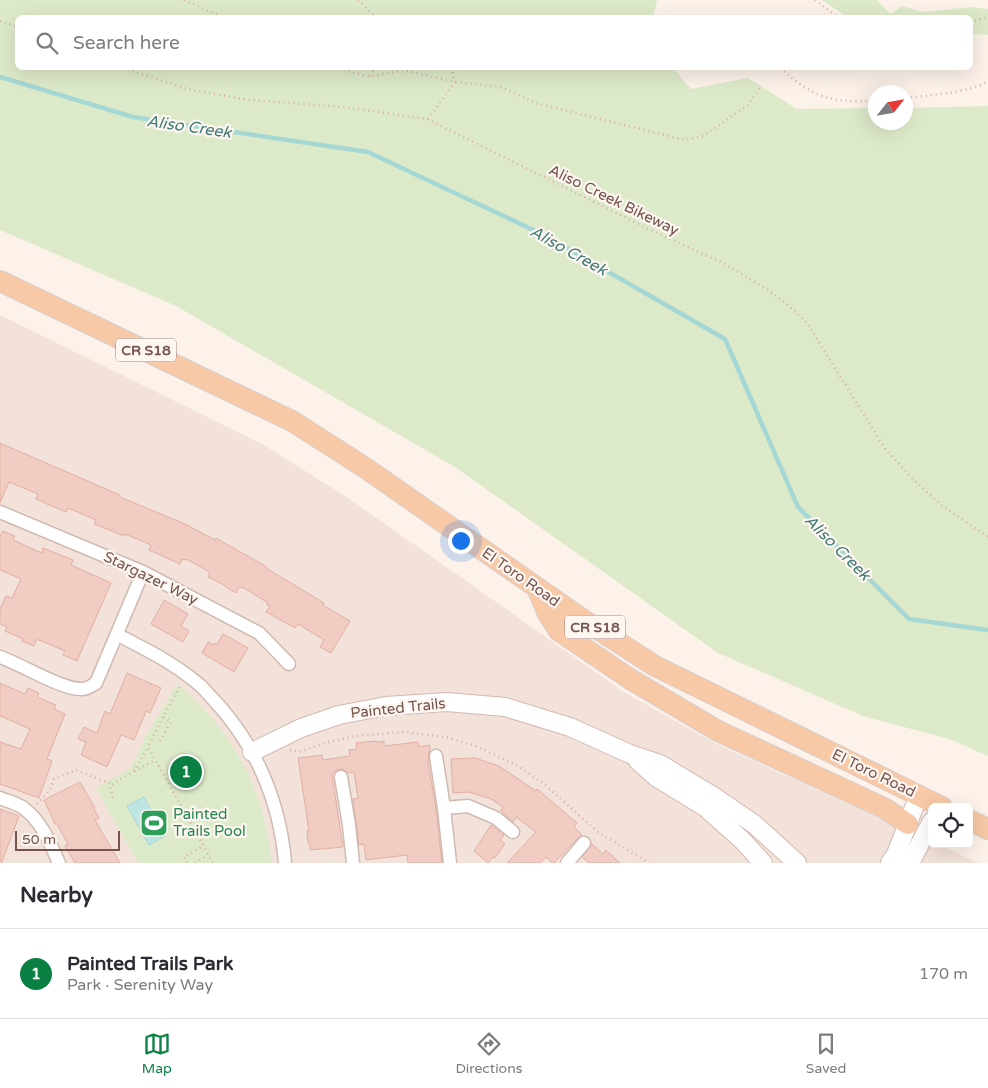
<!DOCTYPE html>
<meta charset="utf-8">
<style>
:root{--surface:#fff;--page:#f7f7f7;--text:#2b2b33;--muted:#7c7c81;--line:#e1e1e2;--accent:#0b8043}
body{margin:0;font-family:"Varela Round",sans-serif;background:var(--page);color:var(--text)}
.controls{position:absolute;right:15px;bottom:15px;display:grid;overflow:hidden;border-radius:8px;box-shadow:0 5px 20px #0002}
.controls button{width:45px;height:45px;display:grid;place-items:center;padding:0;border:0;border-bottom:1px solid var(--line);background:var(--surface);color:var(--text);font:25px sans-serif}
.compass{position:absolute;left:868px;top:85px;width:45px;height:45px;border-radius:50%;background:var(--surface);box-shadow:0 5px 20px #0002;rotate:59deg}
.scale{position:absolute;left:15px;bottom:12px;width:105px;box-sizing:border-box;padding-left:5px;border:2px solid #76544e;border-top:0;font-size:14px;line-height:18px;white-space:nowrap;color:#76544e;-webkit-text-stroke:4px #fef6f1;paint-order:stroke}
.you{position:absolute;left:460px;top:540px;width:18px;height:18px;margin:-12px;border:4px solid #fff;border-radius:50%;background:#1a73e8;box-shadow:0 0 0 8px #1a73e833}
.badge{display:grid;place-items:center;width:32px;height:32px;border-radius:50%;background:var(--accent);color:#fff;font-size:16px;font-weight:700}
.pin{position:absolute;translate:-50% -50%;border:2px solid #fff;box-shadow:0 1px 5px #0006}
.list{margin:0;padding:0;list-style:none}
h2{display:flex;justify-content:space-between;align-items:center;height:65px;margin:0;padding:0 20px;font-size:21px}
h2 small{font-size:16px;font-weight:400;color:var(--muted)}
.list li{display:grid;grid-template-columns:32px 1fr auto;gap:15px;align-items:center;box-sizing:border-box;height:90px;padding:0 20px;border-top:1px solid var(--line)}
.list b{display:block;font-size:19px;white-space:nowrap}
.list p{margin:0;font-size:16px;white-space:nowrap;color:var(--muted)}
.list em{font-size:16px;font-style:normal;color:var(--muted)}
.icon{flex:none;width:28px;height:28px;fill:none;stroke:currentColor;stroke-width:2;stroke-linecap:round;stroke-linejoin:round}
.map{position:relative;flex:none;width:988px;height:863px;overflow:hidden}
.search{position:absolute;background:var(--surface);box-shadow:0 5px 20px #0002;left:15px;right:15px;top:15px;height:55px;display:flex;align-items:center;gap:12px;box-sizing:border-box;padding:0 18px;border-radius:8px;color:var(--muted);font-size:19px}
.sheet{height:155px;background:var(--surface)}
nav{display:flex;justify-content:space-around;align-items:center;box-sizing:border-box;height:70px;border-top:1px solid var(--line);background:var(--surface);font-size:14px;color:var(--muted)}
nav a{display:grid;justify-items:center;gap:2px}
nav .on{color:var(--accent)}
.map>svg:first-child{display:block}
.residential{fill:#f3e2d9}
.green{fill:#ddeac9}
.water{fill:#bfe5e3;stroke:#a5d7d5}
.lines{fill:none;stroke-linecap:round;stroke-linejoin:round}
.stream{stroke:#a5d7d5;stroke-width:4.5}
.building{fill:#f0ccc3;stroke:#e2afa4}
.street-casing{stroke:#d0bab2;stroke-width:15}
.secondary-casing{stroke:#d3b9b0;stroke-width:20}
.primary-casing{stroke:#d9cfcd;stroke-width:22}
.path{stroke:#d6afa5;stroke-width:2.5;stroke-dasharray:1 4;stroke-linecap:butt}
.street{stroke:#fff;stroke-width:12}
.secondary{stroke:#fff;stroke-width:18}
.primary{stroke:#f7c9a6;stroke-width:20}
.labels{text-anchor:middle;stroke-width:4.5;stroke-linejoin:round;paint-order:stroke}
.shield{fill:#fef6f1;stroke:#9f857f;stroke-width:1}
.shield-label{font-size:14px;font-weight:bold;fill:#76544e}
.street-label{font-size:15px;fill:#76544e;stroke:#fef6f1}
.leisure-label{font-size:15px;fill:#27864d;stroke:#fef6f1;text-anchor:start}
.water-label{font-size:16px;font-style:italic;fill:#427b78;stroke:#fef6f1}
</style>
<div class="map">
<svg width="988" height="863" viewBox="0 0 988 863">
<rect width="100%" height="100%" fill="#fcf2ea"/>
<path class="residential" d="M0,315l264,130 84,53 276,194 93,52 215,98v2h5l42,19h-979z"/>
<g class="green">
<path d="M0,0h657l-4,18h-635v50h655l18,21 57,-11 49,31 78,-1 1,14h30v-14l82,-2v650l-39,-17 -86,-23 -145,-63 -263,-186 -279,-161 -176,-76z"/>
<path d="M822,0h55l13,14 13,-8 18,6 51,-5 16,2v26l-11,-1 -6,2 -1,-18 -123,-1z"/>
<path d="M177,684c57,47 87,105 95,179h-134l-42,-75 35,-20 14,-31z"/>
</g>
<path class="water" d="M144,797l21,39 -16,9 -22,-39z"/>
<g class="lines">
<path class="stream" d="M0,77l133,40 235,35 178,84 179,103 73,168 111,112 79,11"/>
</g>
<g class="building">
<path d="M0,443l120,52v2l65,27 30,16 1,-2 51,29 -1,1 58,35 -1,2 27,16 -19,32 -11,-6 4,-7 -26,-16 -3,4 -29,-16 4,-6 -3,-1 1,-2 -24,-15 -5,-1 -3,6 -10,-6v-1l-18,-9 2,-5 -24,-13 -1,1 -3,-1 -2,5 -31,-14 2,-5 -26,-11 -1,2 -30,-12 2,-4 -28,-12 -2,4 -19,-8 -11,-5 2,-5 -29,-12 -9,21z"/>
<path d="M3,531l12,5 -2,4 29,13 1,-5 30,12 -2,5 40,18 -34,78 -14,-6 2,-4 -26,-11h-3l-2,6 -12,-5 1,-2 -18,-8 2,-4 -7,-3v-15l6,-13 6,2 9,-19 -21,-9v-34z"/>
<path d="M164,600l24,14 -7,12 8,5 -6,11 -32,-18z"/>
<path d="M223,634l25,14 -14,24 -32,-19 6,-11 6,3 1,-2 2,1z"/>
<path d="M127,673l34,15 -11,25 -4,-2 -12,29 -13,-5 -14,32 -26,-12 5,-13 -8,-3 6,-12 13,6 8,-22 5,3z"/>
<path d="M0,683l25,11 3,-6 11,5 -2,4 19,8 -2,4 11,5 -18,45 5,2 -13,37 -39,-14v-42l21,7 9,-20 -30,-13z"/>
<path d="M376,741v1l8,-1v5l34,-4 1,5 11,-2 -2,17 8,47 6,54h-34l-1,-8 -41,5 -2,-16 -5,1 -6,-46 5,-1 -4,-26 -6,1 -5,-4 -7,1 -4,5 11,72 -33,3v-7h-2l-1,-12h2l-11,-73 24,-3 1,5 27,-4 -1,-6 8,-1 -1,-6z"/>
<path d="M475,758l24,8 37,25 1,-2 40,34 -3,4 8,8 -4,3 -24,25h-2l-6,-6 -6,6h-33l29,-31 -20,-15 -3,5 -12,-11 2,-4 -12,-8 -22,-7 -16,1 -2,-34z"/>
<path d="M80,782l15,26 -1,1 5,9 -4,2 25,43h-45l-10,-17 3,-2 -11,-20h-2l-11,-24z"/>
<path d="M0,809l19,7 -17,46h-2z"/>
<path d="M491,825l13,10 -4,5 5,4 -10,14 -2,-1 -5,6 -14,-12z"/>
<path d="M592,844l11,10 3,-4 14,13h-31l-7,-6z"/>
</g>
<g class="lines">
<defs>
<g id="street">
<path d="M0,512l143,60 116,61 30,31"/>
<path d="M118,635c27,14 54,27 78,47 6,4 11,11 16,16 43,45 68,103 73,165"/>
<path d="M0,657c21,7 62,33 82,32 6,0 9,-3 14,-6l47,-111"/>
<path d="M436,756l8,52 6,55"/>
<path d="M341,777l8,48 4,38"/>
<path d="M0,798c7,3 16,5 22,9 19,13 28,36 37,56"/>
<path d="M444,808l24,-2 28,12 17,14"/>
<path d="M567,863l17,-20"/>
</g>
<g id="secondary">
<path d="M252,752l49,-24 38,-13 47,-9 61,-4 58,5 65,20 60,27 30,10 53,32 41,28 43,39"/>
<path d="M638,761l18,16 49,30 37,33 21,23"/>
<path d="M890,863l6,-9 23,-59"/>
<path d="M910,863l22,-42"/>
</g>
<g id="primary">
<path d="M0,281l292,140 72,46 218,152 73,47 287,141"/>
<path d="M537,588l11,26 11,17 71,48 88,52 166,77 24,16"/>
<path d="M969,820l19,9"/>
</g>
</defs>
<use href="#street" class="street-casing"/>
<use href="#secondary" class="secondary-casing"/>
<use href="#primary" class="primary-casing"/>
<g class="path">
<path d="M184,0l41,18"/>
<path d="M358,0l19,18"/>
<path d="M815,0l24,18"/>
<path d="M0,21l18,6"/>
<path d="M970,22l18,-5"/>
<path d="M123,68l64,21 62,11 95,7 83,12 236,117 62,28 43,26 19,14 20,19 79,127 26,28 29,27 47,32"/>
<path d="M339,68l30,9 35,-7 51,12 46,5 34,16 150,37 18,-4 45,-31 13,-19"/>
<path d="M780,68c34,30 51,35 96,33"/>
<path d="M370,76l5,-8"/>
<path d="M906,98c21,-3 65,-5 82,-17"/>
<path d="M428,119l27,-37 -4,-14"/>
<path d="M163,717l-15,30 65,116"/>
<path d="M160,741l11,-19 -8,-5 18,-32"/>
<path d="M290,750l9,2 26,-9 30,-7 48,-4 43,5 30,9 42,20 25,17 55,49 51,31"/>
<path d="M134,771l21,-11"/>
<path d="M113,798l-3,-12 24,-15 14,-24"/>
<path d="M37,804l13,-14 4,-11 22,-9 36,14"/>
<path d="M187,863l-3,-6 19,-11"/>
<path d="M195,863l13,-8"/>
</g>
<use href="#street" class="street"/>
<use href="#secondary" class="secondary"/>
<use href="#primary" class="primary"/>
</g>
<defs>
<symbol id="stadium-square" viewBox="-11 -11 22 22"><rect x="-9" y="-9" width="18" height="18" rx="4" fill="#2e9e5b" stroke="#fef6f1"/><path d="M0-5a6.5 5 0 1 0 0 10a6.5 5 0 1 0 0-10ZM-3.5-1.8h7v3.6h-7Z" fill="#fff"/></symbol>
</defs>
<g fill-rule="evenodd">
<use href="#stadium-square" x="138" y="807" width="32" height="32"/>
</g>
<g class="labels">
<g class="shield">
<rect x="116" y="338.5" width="60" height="23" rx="4"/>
<rect x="565" y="615.5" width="60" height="23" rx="4"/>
</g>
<g class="shield-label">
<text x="146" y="355">CR S18</text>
<text x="595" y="632">CR S18</text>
</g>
<g class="street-label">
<text transform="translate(614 200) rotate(26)" y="5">Aliso Creek Bikeway</text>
<text transform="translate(521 577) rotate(35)" y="5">El Toro Road</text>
<text transform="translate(151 578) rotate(26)" y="5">Stargazer Way</text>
<text transform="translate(398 708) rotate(-6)" y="5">Painted Trails</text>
<text transform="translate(874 773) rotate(26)" y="5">El Toro Road</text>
</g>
<g class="leisure-label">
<text x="173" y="819">Painted<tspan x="173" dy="17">Trails Pool</tspan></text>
</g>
<g class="water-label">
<text transform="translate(189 126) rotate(8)" y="6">Aliso Creek</text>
<text transform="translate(569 250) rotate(29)" y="6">Aliso Creek</text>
<text transform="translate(838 547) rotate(45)" y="6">Aliso Creek</text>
</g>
</g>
</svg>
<div class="controls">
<button><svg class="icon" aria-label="locate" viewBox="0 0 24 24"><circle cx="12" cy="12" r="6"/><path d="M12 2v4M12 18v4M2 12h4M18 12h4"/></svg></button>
</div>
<svg class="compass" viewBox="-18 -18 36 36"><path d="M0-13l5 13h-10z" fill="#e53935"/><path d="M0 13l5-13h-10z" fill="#7c7c81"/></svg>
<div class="scale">50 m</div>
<div class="you"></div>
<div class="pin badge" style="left:186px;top:772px">1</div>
<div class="search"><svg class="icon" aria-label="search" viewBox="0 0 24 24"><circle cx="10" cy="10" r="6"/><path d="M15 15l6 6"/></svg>Search here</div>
</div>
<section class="sheet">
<h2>Nearby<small></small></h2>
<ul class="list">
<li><span class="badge">1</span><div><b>Painted Trails Park</b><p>Park · Serenity Way</p></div><em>170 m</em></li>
</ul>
</section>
<nav>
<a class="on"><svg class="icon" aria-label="map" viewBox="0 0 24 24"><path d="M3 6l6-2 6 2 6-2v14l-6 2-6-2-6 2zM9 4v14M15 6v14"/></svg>Map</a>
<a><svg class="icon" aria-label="directions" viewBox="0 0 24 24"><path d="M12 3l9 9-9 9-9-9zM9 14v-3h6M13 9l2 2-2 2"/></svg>Directions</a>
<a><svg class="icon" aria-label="saved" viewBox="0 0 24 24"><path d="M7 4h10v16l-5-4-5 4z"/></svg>Saved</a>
</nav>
